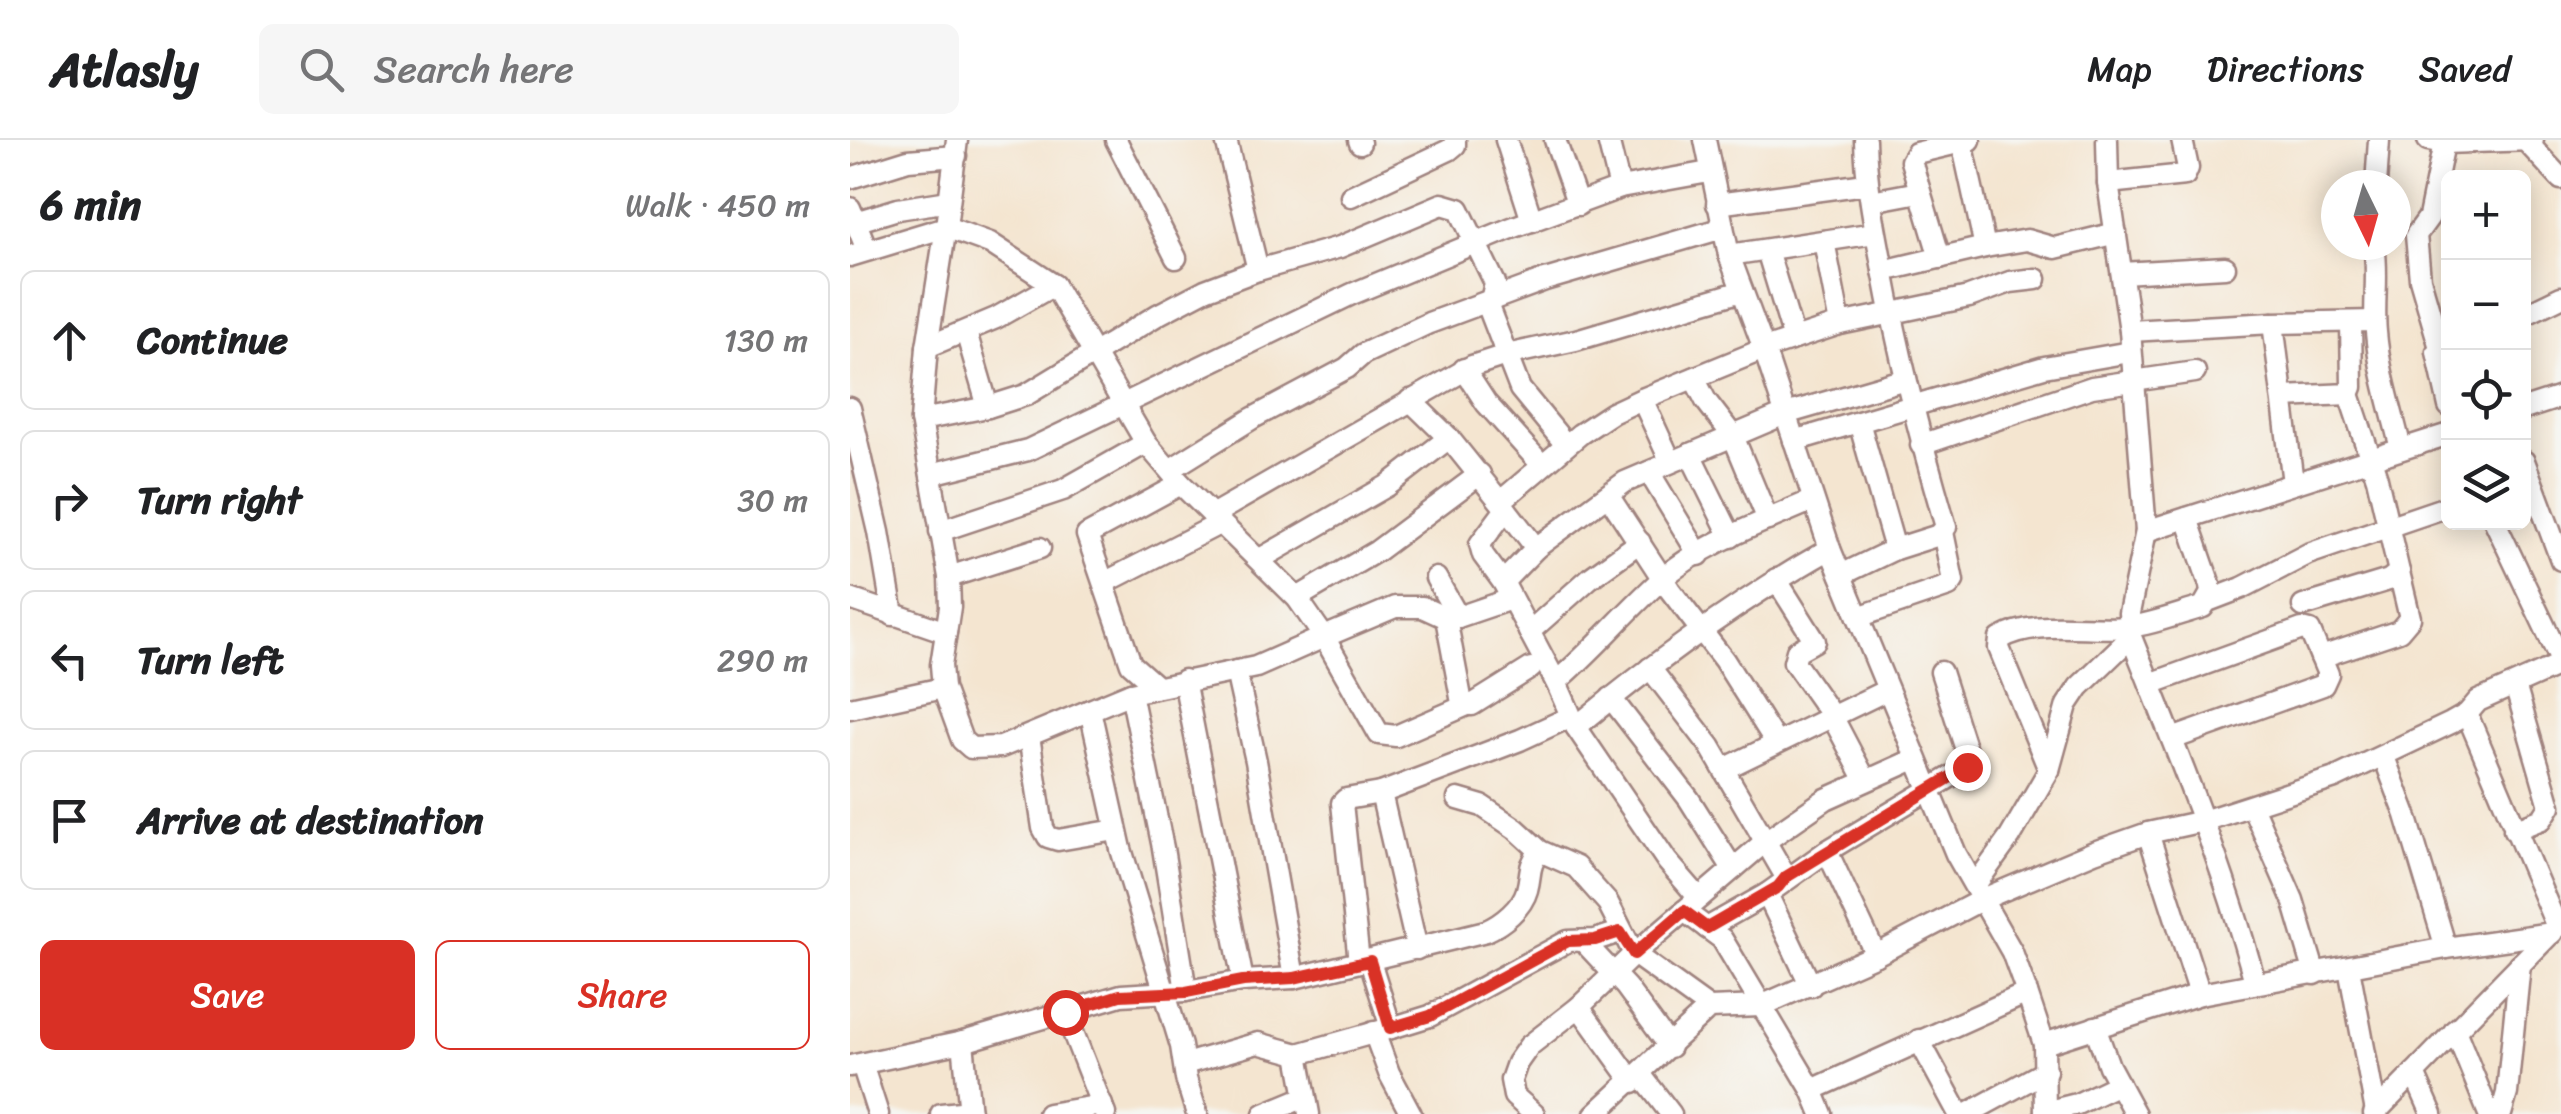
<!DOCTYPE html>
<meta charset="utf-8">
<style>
:root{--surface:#fff;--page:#f6f6f6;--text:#202124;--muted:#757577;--line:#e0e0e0;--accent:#d93025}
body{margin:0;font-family:Sriracha,sans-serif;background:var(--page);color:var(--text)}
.controls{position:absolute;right:30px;top:30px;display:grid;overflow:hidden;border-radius:15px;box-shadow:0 5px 25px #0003}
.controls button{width:90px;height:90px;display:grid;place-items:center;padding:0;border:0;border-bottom:2px solid var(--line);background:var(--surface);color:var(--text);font:50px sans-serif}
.compass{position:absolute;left:1471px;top:30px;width:90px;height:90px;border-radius:50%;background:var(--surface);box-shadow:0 5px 25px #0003;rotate:175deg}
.stop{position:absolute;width:30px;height:30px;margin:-22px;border:8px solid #d93025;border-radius:50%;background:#fff}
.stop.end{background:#d93025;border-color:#fff;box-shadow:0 2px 10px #0008}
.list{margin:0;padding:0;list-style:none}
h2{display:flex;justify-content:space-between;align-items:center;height:130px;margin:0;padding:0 40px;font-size:42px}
h2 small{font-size:32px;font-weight:400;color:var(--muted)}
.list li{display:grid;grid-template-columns:65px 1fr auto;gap:30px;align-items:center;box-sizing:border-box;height:140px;margin:0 20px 20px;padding:0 20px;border:2px solid var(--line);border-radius:15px}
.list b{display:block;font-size:38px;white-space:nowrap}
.list em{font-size:32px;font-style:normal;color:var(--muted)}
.actions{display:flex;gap:20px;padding:30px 40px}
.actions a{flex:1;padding:22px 0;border:2px solid var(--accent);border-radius:15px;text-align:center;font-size:35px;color:var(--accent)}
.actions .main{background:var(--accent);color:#fff}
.icon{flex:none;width:55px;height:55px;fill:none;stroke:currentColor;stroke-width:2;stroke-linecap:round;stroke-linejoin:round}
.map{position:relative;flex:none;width:1711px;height:974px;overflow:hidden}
header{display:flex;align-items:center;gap:60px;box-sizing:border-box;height:140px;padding:0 50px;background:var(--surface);border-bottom:2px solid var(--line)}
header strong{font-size:48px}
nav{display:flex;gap:55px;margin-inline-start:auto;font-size:35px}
.search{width:700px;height:90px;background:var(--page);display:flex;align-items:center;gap:25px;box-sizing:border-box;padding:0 35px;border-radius:15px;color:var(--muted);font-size:38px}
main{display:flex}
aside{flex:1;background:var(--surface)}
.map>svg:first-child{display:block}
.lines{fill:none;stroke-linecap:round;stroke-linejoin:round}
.minor-casing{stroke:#9f827e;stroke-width:25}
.minor{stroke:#fff;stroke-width:20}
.route{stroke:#d93025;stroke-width:12}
</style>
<header>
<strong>Atlasly</strong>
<div class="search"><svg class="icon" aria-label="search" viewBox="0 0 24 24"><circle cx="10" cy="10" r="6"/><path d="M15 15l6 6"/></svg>Search here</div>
<nav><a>Map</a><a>Directions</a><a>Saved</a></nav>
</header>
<main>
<aside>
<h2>6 min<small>Walk · 450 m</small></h2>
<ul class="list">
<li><svg class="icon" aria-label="ahead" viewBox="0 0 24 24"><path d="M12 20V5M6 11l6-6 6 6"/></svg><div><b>Continue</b></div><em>130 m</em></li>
<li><svg class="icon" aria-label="right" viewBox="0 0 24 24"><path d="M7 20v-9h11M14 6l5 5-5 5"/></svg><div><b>Turn right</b></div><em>30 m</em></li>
<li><svg class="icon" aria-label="left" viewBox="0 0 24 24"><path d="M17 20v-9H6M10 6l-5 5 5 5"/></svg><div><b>Turn left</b></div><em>290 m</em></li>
<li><svg class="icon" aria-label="arrive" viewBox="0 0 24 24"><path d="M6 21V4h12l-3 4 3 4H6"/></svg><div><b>Arrive at destination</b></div></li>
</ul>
<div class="actions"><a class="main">Save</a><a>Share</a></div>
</aside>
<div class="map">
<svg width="1711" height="974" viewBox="0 0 1711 974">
<rect width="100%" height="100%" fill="#f6f6f2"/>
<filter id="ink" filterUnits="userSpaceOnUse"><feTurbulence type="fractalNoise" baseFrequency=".01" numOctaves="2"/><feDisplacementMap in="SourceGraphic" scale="20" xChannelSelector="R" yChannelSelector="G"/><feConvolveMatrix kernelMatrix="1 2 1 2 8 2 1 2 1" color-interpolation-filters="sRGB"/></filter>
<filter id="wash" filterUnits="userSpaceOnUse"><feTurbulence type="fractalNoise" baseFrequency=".0048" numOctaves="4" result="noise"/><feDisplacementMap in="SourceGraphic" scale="40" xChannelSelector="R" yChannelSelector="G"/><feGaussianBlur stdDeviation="2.25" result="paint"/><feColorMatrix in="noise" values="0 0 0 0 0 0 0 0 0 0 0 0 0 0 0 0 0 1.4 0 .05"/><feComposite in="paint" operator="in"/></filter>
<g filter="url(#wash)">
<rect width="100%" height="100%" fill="#f4e5d0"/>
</g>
<g filter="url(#ink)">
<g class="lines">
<defs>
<g id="minor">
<path d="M107,0l-11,87 44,16 64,42 92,158 35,41 116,114 27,39 71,-30h27l24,11 12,-1 53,-18"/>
<path d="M266,0l60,118"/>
<path d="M376,0l32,130"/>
<path d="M509,0l1,3"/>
<path d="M656,0l26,81"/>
<path d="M705,0l23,65"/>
<path d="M758,0l12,48"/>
<path d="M855,0l24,115 35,94 66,200 126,305 56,98 15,41 17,51 1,70"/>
<path d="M1120,0l-8,2 23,105"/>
<path d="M1578,0l16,3 89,-3"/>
<path d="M1675,0l36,39"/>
<path d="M0,38l58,-18 48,-4"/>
<path d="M1258,43l77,-8 3,-7 -6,-28"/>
<path d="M1526,45l3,-45"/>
<path d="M501,56l98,-46 6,-5v-5"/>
<path d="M1021,61l48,-9"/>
<path d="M867,64l149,-20"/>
<path d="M0,68l17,42"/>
<path d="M5,82l43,-13 51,-8"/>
<path d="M974,101l16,83"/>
<path d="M1524,105c5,30 -1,57 2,87 3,39 16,79 25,117"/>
<path d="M917,110l27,89"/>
<path d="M879,115l146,-22"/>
<path d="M0,116l96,-29 -19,120 -6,73 28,157 1,30 -9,58 2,23 19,52 9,8 30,-1 130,-54 125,-26 68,-30 55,97 17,2 71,-31"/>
<path d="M1090,118l-29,-97 5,-8 46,-11"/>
<path d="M1033,131l102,-24 42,-7 28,8 61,-15"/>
<path d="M1272,133l103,-6"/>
<path d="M1674,175l37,-18"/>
<path d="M1423,183l20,160"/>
<path d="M1280,191l143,-8 102,-2"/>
<path d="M116,192l22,75"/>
<path d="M1599,204l-12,8 12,54"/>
<path d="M77,207l69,-29 58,-33"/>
<path d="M1590,208l-20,-69 -4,-44 13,-18 15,-74"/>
<path d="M614,229l22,34 56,62"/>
<path d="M844,238l12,23 27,35 35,84"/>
<path d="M1433,257l66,-3 3,-7 -1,-65"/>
<path d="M792,259l28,61"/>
<path d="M560,260l39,38 57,71 -26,35 3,11 20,27 53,100 20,45 91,134 32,37"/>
<path d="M0,268l29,124 14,83"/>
<path d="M1674,269l37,-12"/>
<path d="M71,280l67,-13 38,-12 133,-81 46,-24 53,-20 82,-23 102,-43 17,5 36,74 -6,26 31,80 46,56"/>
<path d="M1009,282l36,127"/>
<path d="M944,301l250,-74 86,-15"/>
<path d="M1071,305l171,-58 103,-15"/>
<path d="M840,314l41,83"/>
<path d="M1674,321l37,99"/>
<path d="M321,329l82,-51 94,-50 16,-14 66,-31 116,-43 178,-52"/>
<path d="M799,332l50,83"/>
<path d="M81,334l97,-24 324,-156 157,-65 111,-41 89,-16"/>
<path d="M758,355l62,95 54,70 51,81"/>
<path d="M651,361l79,-67 32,-21 30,-14 122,-50 76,-25 129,-27 41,-15 26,-3"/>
<path d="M656,369l30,39"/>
<path d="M362,375l260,-149 34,-11 70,-15 166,-49"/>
<path d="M1645,382l66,139"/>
<path d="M90,391l123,-41 83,-47"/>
<path d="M1296,391l303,-97"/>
<path d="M410,419l127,-73 62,-48"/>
<path d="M991,435l54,-26 44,-14 7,-8c-25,-85 -47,-170 -63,-257 -8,-43 -17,-85 -18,-130"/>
<path d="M99,437l91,-29"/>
<path d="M586,438l22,39"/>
<path d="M926,439l39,62 -18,10 -3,11 38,54 33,63"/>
<path d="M653,442l33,-34 89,-66 160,-68 121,-35"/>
<path d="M254,443l115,-59"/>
<path d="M447,458l80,-47 103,-77"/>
<path d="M0,459l96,33"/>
<path d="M1358,461l34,-13 66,-34 141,-48"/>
<path d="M1453,466l86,-26 10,-8 -22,-94 -28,-84"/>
<path d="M1008,477l91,-31 4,-5 -10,-49"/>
<path d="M596,478l16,85 10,2 59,-37"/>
<path d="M679,492l61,-54 50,-36"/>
<path d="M1281,497c46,114 92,227 124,345"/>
<path d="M1471,517l78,-26 11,-13 -11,-46"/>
<path d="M800,528l60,78 76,131"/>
<path d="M386,531l20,90 38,217"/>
<path d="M334,540l59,301"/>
<path d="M706,542c38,-32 69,-70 106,-103 39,-35 104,-58 151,-79"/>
<path d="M1300,544l152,-55 8,2 18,43 -5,11 -151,54"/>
<path d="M306,546l-25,-22 -44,-129 94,-51"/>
<path d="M281,553l32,155 23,143"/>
<path d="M761,558l78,101 44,70"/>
<path d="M0,568l93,-20"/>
<path d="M240,570l31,139 60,197 5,33 11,35"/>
<path d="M1617,574l90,213"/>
<path d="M726,587c80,-66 163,-127 254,-178"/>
<path d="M179,596l14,92 5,9 10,3 58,-10"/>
<path d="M1534,617l22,58 40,133"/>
<path d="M874,629l163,-79"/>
<path d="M1199,630l-50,-122 1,-9c34,-21 87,-8 126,-12 25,-2 52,-13 77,-20l8,-14 -1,-8 -23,-67"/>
<path d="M531,653l36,156"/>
<path d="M608,659l24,7 34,23 24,22 36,16 32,36 26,51 75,54"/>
<path d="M1402,666l41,94 22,74"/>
<path d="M1664,690l28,-11 8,-13 -35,-121"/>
<path d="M1298,693l52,161"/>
<path d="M977,711l49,104"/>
<path d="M1126,744l34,-47 39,-67 18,-65 12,-18 52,-50 -2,-24 17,-82 -16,-200 -22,-148 -1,-43"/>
<path d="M834,771l38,28 90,151 10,24"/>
<path d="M857,788l60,-34"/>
<path d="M733,801l43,46 44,60"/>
<path d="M520,821l21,67"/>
<path d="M509,822l-17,-159 4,-4 35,-6 139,-53 50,-23"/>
<path d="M1499,828l27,144"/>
<path d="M961,846l-44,-92 60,-43 140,-84 1,-11 -27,-84"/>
<path d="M729,867l54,75"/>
<path d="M215,872l40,102"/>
<path d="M1245,887l14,39 26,48"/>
<path d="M1605,890l34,84"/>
<path d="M524,892l15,41 22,41"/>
<path d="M1069,900l40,74"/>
<path d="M113,902l7,72"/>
<path d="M1194,904l156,-50 246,-46 106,-15"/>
<path d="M448,914l11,60"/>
<path d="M12,924l16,50"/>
<path d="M335,924l73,-21 40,11 93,-26 39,-12 138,-75 27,-1 25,-8"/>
<path d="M0,926l113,-24 158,-47 65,-4 57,-10 51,-3 192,-47c16,-7 36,-23 41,-41 5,-18 0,-22 13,-39"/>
<path d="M1564,933l18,41"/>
<path d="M791,935l30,39"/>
<path d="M962,950l215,-97"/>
<path d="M1195,972l32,-8 42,-20"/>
<path d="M91,974l29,-3"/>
<path d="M198,974l54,-9"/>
<path d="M414,974l41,-17"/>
<path d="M684,974l-20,-18 -3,-16 6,-17 12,-17 50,-39 55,-53 133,-114 59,-41 89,-40"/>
<path d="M745,974l114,-106 52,-2 115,-51 107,-56 111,-47 54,-19 55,-12 132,-43 116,-55 16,-9 11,-13 83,-37"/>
<path d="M1117,974l79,-43"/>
<path d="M1524,974l178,-182"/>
<path d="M1651,974l6,-21 13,-129"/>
</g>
</defs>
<use href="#minor" class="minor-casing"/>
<use href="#minor" class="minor"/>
</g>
</g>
<g class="lines" filter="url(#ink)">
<path class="route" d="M215,872l55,-17 66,-3 57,-11 51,-3 76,-17 20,67 40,-12 138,-75 27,-1 25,-8 14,22 50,-43 23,17 71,-41 8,-10 181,-110"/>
</g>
</svg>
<div class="controls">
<button>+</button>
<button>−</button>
<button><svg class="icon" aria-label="locate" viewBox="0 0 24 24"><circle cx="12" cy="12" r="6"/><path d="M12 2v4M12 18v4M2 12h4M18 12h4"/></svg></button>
<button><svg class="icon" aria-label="layers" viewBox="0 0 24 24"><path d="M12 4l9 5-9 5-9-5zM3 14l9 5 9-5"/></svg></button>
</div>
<svg class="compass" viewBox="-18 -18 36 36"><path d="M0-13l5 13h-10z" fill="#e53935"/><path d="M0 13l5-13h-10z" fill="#757577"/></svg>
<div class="stop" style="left:215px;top:872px"></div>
<div class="stop end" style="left:1117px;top:627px"></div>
</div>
</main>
